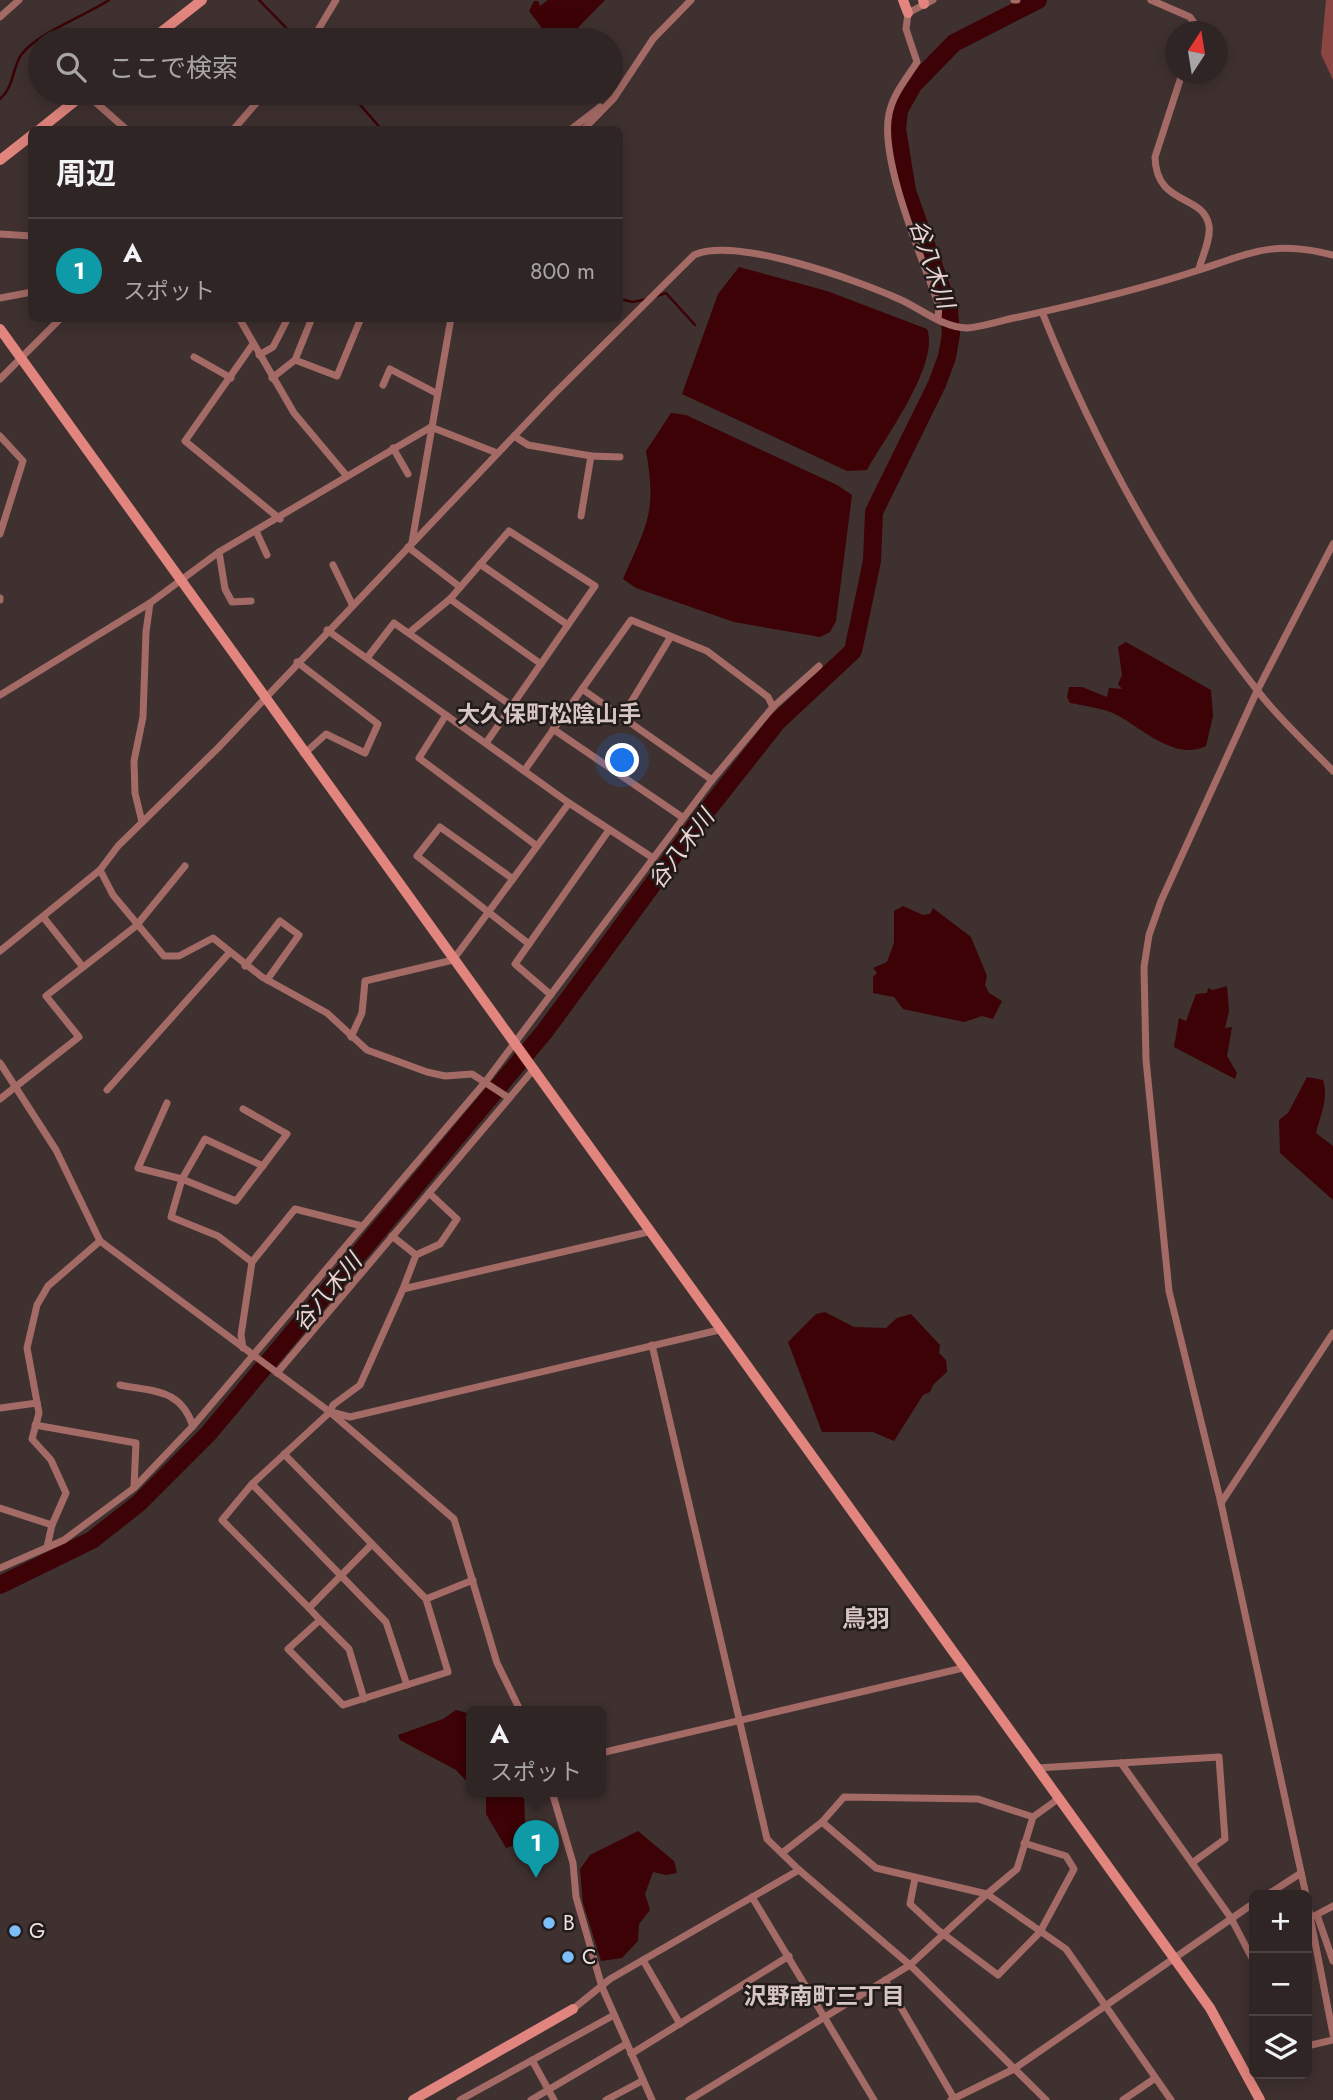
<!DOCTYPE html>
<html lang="ja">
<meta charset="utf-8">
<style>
:root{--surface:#2f2524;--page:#372d2c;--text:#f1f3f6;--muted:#a7a5a6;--line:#4a4241;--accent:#7bbef8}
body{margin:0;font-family:Jost,"Noto Sans JP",sans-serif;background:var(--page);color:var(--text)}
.controls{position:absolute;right:21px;bottom:21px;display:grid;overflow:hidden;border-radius:10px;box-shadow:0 4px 18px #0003}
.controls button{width:63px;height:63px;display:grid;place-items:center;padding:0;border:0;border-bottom:2px solid var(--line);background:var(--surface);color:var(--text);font:35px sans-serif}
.compass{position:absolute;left:1165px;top:21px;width:63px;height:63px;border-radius:50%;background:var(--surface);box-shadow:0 4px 18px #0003;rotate:12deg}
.you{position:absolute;left:623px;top:761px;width:24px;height:24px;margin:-18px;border:5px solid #fff;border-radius:50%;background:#1a73e8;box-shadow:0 0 0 10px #1a73e833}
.badge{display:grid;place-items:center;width:46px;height:46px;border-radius:50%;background:var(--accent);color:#fff;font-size:23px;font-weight:700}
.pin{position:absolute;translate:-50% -58px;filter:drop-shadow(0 2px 4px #0008)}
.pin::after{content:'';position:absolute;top:37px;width:24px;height:21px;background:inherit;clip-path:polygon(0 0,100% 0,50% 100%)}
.popup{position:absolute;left:466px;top:1706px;width:140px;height:91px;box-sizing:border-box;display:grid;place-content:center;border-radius:10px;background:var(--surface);filter:drop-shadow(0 2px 5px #0005);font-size:23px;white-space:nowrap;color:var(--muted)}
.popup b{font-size:26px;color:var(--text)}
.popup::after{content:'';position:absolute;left:50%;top:100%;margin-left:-14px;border:14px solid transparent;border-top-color:var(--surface)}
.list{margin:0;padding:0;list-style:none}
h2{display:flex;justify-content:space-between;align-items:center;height:91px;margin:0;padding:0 28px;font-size:30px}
h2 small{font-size:23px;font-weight:400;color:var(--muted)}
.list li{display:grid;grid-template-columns:46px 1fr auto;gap:21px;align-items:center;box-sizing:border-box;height:105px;padding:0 28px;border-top:2px solid var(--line)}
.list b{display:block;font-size:26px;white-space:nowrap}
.list p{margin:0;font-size:23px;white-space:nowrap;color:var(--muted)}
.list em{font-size:23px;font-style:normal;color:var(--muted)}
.icon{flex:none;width:38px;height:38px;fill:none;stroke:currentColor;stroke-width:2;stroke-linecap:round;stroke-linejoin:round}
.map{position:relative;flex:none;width:1333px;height:2100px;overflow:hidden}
.search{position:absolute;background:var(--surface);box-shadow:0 4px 18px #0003;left:28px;top:28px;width:595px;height:77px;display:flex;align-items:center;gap:18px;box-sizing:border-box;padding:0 24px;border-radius:38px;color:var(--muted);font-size:26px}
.panel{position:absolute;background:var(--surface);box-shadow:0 4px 18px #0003;left:28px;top:126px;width:595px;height:196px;border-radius:10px}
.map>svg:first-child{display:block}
.green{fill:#8c4642}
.water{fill:#3c0205}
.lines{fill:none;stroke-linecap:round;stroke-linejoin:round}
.stream{stroke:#3c0205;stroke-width:2.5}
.river{stroke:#3c0205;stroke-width:18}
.street{stroke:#a46a65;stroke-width:7}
.secondary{stroke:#e2857e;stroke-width:10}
.poi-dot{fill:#7bbef8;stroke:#211b1a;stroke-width:2.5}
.labels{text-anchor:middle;stroke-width:5;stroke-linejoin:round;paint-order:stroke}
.poi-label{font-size:21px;fill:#ede4e3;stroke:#211b1a;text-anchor:start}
.water-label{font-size:23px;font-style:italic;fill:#eed5d3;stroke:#211b1a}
.neighbourhood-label{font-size:23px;font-weight:bold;fill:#d6c5c3;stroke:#211b1a}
.quarter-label{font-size:24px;font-weight:bold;fill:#d6c5c3;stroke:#211b1a}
</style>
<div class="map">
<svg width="1333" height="2100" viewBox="0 0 1333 2100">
<rect width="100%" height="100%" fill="#3f3130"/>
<path class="green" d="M1326,0h7v80l-12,-26z"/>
<g class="water">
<path d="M548,0h57l-39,40h-15l-22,-29 5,-10h4l2,5z"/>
<path d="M739,267l88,24 100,38c13,35 -42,109 -60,141l-20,1 -165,-77 36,-100z"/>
<path d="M671,413l15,2 151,70 15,10 -16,126 -6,11 -10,5 -86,-15 -98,-34 -13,-9c24,-55 34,-66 23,-128z"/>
<path d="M1126,642l85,48 2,26 -7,30c-31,15 -63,-17 -89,-31 -14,-7 -32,-9 -47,-12l-3,-6 2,-10h13l25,10 2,-9 13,1 -4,-5 4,-9 -4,-28z"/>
<path d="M903,906l20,9 7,-1 3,-6 38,29 16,39 -2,9 4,8 13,8 -9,18 -11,-3 -18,6 -61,-13 -9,-12 -21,-4v-16l4,-4 -4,-5 14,-6 7,-19v-32z"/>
<path d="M1227,986l2,25 -4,17 7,-1 -5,29 10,17 -2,6 -61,-32 5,-29 7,3 10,-27 11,-1 1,-5 5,2z"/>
<path d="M1307,1077l16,3c6,19 -3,36 -7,53l17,13v54l-53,-47 -1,-33 9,-7z"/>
<path d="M825,1312l29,15 32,1 11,-10 14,-4 29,31 -1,8 7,7 1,12 -14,13 -3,7 -7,3 -29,46 -21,-9h-51l-34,-90 28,-28z"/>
<path d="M456,1710l15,4v72l-15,-16 -56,-30 -2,-5 45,-16z"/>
<path d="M477,1792h47l1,32 -7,20 -12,4 -20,-34v-19z"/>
<path d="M638,1831l36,30 3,12 -11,2 -13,-3 -8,22 5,16 -11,14 -1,17 -16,17 -21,3 -18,-58 -3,-34 10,-14z"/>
</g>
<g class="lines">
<g class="stream">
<path d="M259,0l39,40"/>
<path d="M350,93l32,37"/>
<path d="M0,99c14,-12 12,-30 21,-44 16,-22 64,-39 88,-55"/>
<path d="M657,296l9,-3 29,32"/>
<path d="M620,299l13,3 14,-3"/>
</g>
<path class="river" d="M0,1585l92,-45 47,-37 69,-69 337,-403 157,-214 75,-95 76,-71 19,-90 2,-49 63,-128 10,-27 4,-23 -2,-25 -42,-118 -10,-62 2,-19 14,-25 41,-42 84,-43"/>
<g class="street">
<path d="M933,0l-25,13 -2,16 11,33c-10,16 -24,32 -28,52 -10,46 34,146 50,192l-1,13"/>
<path d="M1014,0h3"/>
<path d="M1151,0l39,17 7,10 -1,5"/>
<path d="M0,17l19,-17"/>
<path d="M312,40l24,-40"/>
<path d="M1182,74l-27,83c1,50 49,36 54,69 2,13 -7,31 -10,43"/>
<path d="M85,93l42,37"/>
<path d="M233,130l32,-37"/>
<path d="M570,130l30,-23"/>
<path d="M583,130l31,-32 39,-59 38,-39"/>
<path d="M0,234l32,2"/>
<path d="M0,298l32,-6"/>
<path d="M1042,312c55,137 123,261 215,378 22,29 51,55 76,81"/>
<path d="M239,318l55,95 52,62"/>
<path d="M312,318l-17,42 42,16 24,-58"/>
<path d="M253,344l-68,97 95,78"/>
<path d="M259,355l14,-8 15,-29"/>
<path d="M194,357l37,21"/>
<path d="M272,378l23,-18"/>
<path d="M0,379l61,-61"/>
<path d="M383,385l7,-16 46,24"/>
<path d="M431,427l66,26"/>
<path d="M0,436l23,25 -23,73"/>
<path d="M514,436l14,9 63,11 -10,60"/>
<path d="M393,448l15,26"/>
<path d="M591,456l29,1"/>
<path d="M256,531l11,24"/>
<path d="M412,542l39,-224"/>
<path d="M408,547l52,40"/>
<path d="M219,552l6,37 7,13 19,-1"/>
<path d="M480,564l88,61"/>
<path d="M333,565l19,39"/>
<path d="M0,598v2"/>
<path d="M450,599l91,65"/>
<path d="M327,630l242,173 84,55"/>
<path d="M410,632l40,-33 59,-68 86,55 -109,157"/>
<path d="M367,658l27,-35 118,83"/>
<path d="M297,662l81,62 -13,29 -39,-19 -22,20"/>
<path d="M582,689l130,91"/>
<path d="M0,695l150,-92 69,-51 212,-125"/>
<path d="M446,715l-27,43 118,88"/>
<path d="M622,717l48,-79"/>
<path d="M553,729l129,88"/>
<path d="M524,771l107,-151 76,31 61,46 5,10"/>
<path d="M142,822l-7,-29 -1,-32 9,-44 3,-85 4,-29"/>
<path d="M100,870l13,25 51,61h15l34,-18 49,39 65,36 40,37 60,22 18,4 27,-2 37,24"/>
<path d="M513,879l-73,-52 -23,29 112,88"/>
<path d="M44,918l39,49"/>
<path d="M0,951l100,-81 18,-24 100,-98 336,-354 140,-139c41,-19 163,25 205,44 21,9 44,29 68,29 16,-1 35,-8 52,-11 60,-13 122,-28 180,-47 54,-18 75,-30 134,-15"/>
<path d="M245,966l35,-45 19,14 -32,45"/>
<path d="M551,995l-36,-31 94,-134"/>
<path d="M351,1037l11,-24 3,-32 88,-21 116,-157"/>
<path d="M0,1063l56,87 44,91 230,171 124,107 43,144 24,49"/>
<path d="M107,1090l123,-138"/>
<path d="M0,1099l79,-62 -33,-41 90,-70 49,-60"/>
<path d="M167,1103l-29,65 44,11 54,22 51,-67 -44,-25"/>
<path d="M392,1236l24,19"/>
<path d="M252,1262l-34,-26 -47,-19 11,-38 23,-40 58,27"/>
<path d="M403,1289l13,-34 24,-11 17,-25 -28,-26"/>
<path d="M652,1345l115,494 32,31 111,95 136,135"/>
<path d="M243,1348l-2,-13 11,-73 43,-53 67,17"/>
<path d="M277,1373l256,-303"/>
<path d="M120,1385c34,7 60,3 73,41"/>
<path d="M0,1408l37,-5"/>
<path d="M335,1413l15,4 369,-87"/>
<path d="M35,1425l101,18 -2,44"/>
<path d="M284,1454l88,90"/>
<path d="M252,1484l134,138 21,63"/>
<path d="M1221,1503l112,-170"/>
<path d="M0,1508l52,17"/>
<path d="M47,1547l5,-22 14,-32 -15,-33 -19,-21 7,-26 -12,-65 10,-43 11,-19 52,-45"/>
<path d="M0,1568l64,-28 70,-52 59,-62 293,-345 226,-301 61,-73 46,-41"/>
<path d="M426,1599l-54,-55 -63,64 11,12 -32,29 55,56 105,-33 -22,-73 47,-19"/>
<path d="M309,1608l-87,-88 30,-36 78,-72 3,-7 27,-20 43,-96 245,-57"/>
<path d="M320,1620l29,29 15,50"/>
<path d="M601,1753l362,-85"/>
<path d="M1121,1763l110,155 23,44"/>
<path d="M1037,1768l182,-11 6,82 -33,24"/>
<path d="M552,1792l21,71 3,34 26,90 50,113"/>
<path d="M822,1822l54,46 111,26 30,-25 16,-52 25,-18"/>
<path d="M782,1853l40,-31 22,-25 134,2 55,18"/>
<path d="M915,1878l-5,26 28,26 60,45 42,-43 34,-63 -8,-13 -42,-13"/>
<path d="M1267,1895l34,-22"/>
<path d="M1306,1895l-85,-392 -52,-212 -23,-231 -2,-93 5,-32 12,-34 96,-210 76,-147"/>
<path d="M752,1897l122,203"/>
<path d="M1307,1901l26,133"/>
<path d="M1317,1915l16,46"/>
<path d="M1314,1916l19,-10"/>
<path d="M643,1960l37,64"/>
<path d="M885,1980l70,120"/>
<path d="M573,2009l37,-30 189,-109"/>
<path d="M1307,2046l26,-6"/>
<path d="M631,2054l158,-98"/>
<path d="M532,2060l22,40"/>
<path d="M460,2100l154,-85"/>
<path d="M531,2100l95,-56"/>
<path d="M606,2100l36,-19"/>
<path d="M689,2100l221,-135 77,-71 79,55 105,151"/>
<path d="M951,2100l63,-31 240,-166"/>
<path d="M1123,2100l31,-21"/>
</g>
<g class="secondary">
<path d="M903,0l5,13"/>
<path d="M923,0l1,4"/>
<path d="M151,40l51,-40"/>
<path d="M39,130l46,-37"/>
<path d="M0,160l32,-25"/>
<path d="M0,329l1210,1679 50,92"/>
<path d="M413,2100l160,-91"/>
</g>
</g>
<g class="poi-dot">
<circle cx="549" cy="1923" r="7"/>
<circle cx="15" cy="1931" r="7"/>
<circle cx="568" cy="1957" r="7"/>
</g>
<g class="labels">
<g class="poi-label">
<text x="563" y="1930">B</text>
<text x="29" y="1938">G</text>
<text x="582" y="1964">C</text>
</g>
<g class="water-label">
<text transform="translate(932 264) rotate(71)" y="8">谷八木川</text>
<text transform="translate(681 849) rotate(-53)" y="8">谷八木川</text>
<text transform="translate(327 1292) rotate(-50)" y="8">谷八木川</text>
</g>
<g class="neighbourhood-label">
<text x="549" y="722">大久保町松陰山手</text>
<text x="824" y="2004">沢野南町三丁目</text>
</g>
<g class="quarter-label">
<text x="866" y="1627">鳥羽</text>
</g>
</g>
</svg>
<div class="controls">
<button>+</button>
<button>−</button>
<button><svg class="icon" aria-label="layers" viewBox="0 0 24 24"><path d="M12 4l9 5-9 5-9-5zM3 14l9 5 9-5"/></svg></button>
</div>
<svg class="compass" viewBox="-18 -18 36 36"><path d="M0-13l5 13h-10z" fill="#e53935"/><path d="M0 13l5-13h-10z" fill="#a7a5a6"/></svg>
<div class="you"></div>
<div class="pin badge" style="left:536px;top:1878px;background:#0f9aa8">1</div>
<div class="popup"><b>A</b>スポット</div>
<div class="search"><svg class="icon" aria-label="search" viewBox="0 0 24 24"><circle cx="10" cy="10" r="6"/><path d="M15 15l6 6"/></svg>ここで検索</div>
<section class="panel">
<h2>周辺<small></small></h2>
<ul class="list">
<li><span class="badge" style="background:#0f9aa8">1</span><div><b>A</b><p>スポット</p></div><em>800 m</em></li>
</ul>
</section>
</div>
